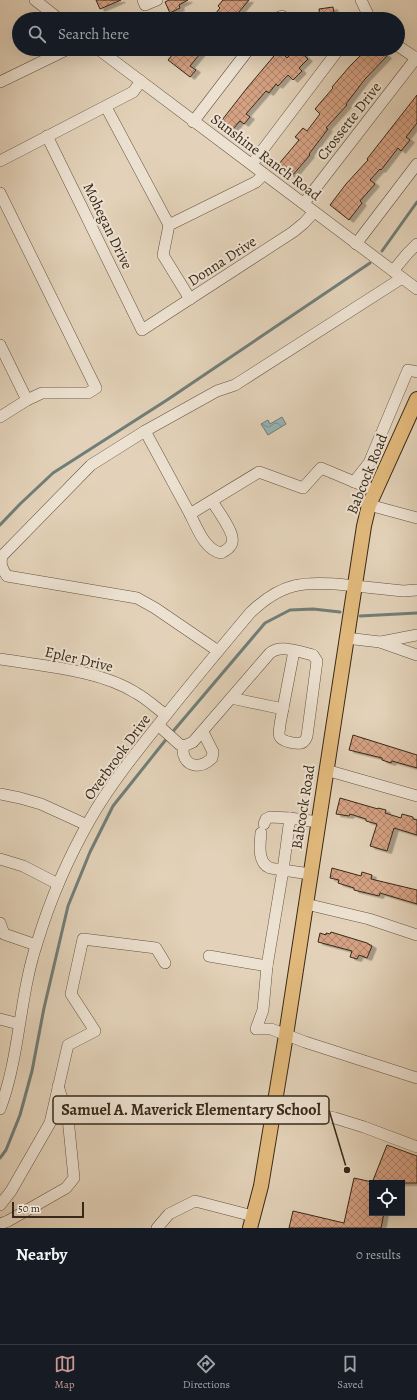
<!DOCTYPE html>
<style>
:root{--surface:#171b24;--page:#20242c;--text:#f1f3f6;--muted:#9ea1a6;--line:#363941;--accent:#c59692}
body{margin:0;font-family:Alegreya,serif;background:var(--page);color:var(--text)}
.controls{position:absolute;right:12px;bottom:12px;display:grid;overflow:hidden;border-radius:0px;box-shadow:0 4px 16px #0002}
.controls button{width:36px;height:36px;display:grid;place-items:center;padding:0;border:0;border-bottom:1px solid var(--line);background:var(--surface);color:var(--text);font:20px sans-serif}
.scale{position:absolute;left:12px;bottom:10px;width:72px;box-sizing:border-box;padding-left:4px;border:2px solid #382918;border-top:0;font-size:11px;line-height:14px;white-space:nowrap;color:#382918;-webkit-text-stroke:3px #ede2d2;paint-order:stroke}
.list{margin:0;padding:0;list-style:none}
h2{display:flex;justify-content:space-between;align-items:center;height:52px;margin:0;padding:0 16px;font-size:17px}
h2 small{font-size:13px;font-weight:400;color:var(--muted)}
.icon{flex:none;width:22px;height:22px;fill:none;stroke:currentColor;stroke-width:2;stroke-linecap:round;stroke-linejoin:round}
.map{position:relative;flex:none;width:417px;height:1228px;overflow:hidden}
.search{position:absolute;background:var(--surface);box-shadow:0 4px 16px #0002;left:12px;right:12px;top:12px;height:44px;display:flex;align-items:center;gap:10px;box-sizing:border-box;padding:0 14px;border-radius:22px;color:var(--muted);font-size:15px}
.sheet{height:116px;background:var(--surface)}
nav{display:flex;justify-content:space-around;align-items:center;box-sizing:border-box;height:56px;border-top:1px solid var(--line);background:var(--surface);font-size:11px;color:var(--muted)}
nav a{display:grid;justify-items:center;gap:2px}
nav .on{color:var(--accent)}
.map>svg:first-child{display:block}
.water{fill:url(#water-waves);stroke:#717e78}
.lines{fill:none;stroke-linecap:round;stroke-linejoin:round}
.stream{stroke:#717e78;stroke-width:3}
.building{fill:url(#building-cross-hatch);stroke:#382918;filter:url(#shadow)}
.minor-casing{stroke:#635340;stroke-width:12}
.major-casing{stroke:#382918;stroke-width:16}
.minor{stroke:#ede2d2;stroke-width:11}
.major{stroke:#e2b97c;stroke-width:14}
.labels{text-anchor:middle;stroke-width:4;stroke-linejoin:round;paint-order:stroke}
.street-label{font-size:15px;fill:#382918;stroke:#ede2d2}
.leader{fill:none;stroke:#382918;stroke-width:1.5}
.callout-dot{fill:#382918;stroke:#ede2d2;stroke-width:1.5}
.callout{fill:#ede2d2;stroke:#382918;stroke-width:1.5}
.callout-label{font-size:16px;text-anchor:middle;font-weight:bold;fill:#382918}
</style>
<div class="map">
<svg width="417" height="1228" viewBox="0 0 417 1228">
<defs>
<pattern id="water-waves" width="16" height="10" patternUnits="userSpaceOnUse"><rect width="16" height="10" fill="#97b6b8"/><path d="M0 5q4-4 8 0t8 0" fill="none" stroke="#7c9495"/></pattern>
<pattern id="building-cross-hatch" width="8" height="8" patternUnits="userSpaceOnUse"><rect width="8" height="8" fill="#d5a183"/><path d="M0 0l8 8M0 8l8-8" fill="none" stroke="#ae836a"/></pattern>
<filter id="shadow"><feDropShadow dx="4.5" dy="2.5" stdDeviation="0" flood-color="#0004"/></filter>
</defs>
<rect width="100%" height="100%" fill="#e3d2b9"/>
<filter id="stains"><feTurbulence type="fractalNoise" baseFrequency=".005" numOctaves="4"/><feColorMatrix values="0 0 0 0 .2 0 0 0 0 .09 0 0 0 0 .02 0 0 0 .5 -.17"/></filter>
<radialGradient id="worn" r=".72"><stop offset=".6" stop-color="#630" stop-opacity="0"/><stop offset="1" stop-color="#630" stop-opacity=".3"/></radialGradient>
<path class="water" d="M282,417l4,7 -18,11 -7,-11 7,-4 2,4z"/>
<g class="lines">
<g class="stream">
<path d="M382,251l35,-49"/>
<path d="M0,525l20,-21 33,-31 114,-73 203,-137"/>
<path d="M360,616l57,-3"/>
<path d="M0,1158l6,-8 14,-35 12,-44 12,-63 24,-102 22,-54 23,-46 51,-64 101,-119 25,-13 23,-1 27,3"/>
</g>
</g>
<g class="building">
<path d="M96,0h25l-21,9z"/>
<path d="M169,0h19l-9,5 1,3 -10,5 -5,-11z"/>
<path d="M223,0h26l-16,19h-22l9,-11 -2,-2z"/>
<path d="M333,7l2,12h-15l-1,-10z"/>
<path d="M177,49h27l-14,17 6,4 -6,7 -22,-17z"/>
<path d="M296,49h2l10,10 -9,9 3,3 -9,9 -5,-5 -10,11 -2,-2 -7,9 -3,-2 -20,23 4,3 -6,7 -4,-3 -7,8 -11,-9 25,-32 32,-38 8,8z"/>
<path d="M373,49h7l7,7 -22,23 -19,25 1,1 -21,23 2,1 -19,25 1,1 -18,21 -14,-11 21,-25 -4,-3 8,-9 4,3 13,-17 -5,-5 18,-21 -1,-1 18,-21 16,-16 3,3z"/>
<path d="M417,95v28l-11,14 4,3 -9,11 -3,-3 -17,22 -1,-1 -10,11 5,4 -15,17 2,2 -13,17 -19,-15 16,-21 22,-24 -1,-1z"/>
<path d="M353,735l64,20v13l-25,-7 -1,2 -9,-3v-2l-33,-8z"/>
<path d="M340,798l38,11v-1l8,2 -1,3 16,5 1,-4 11,3v2l4,1v15l-23,-7 -7,23 -17,-5 7,-22 -11,-3v-2l-16,-5 -1,2 -13,-2z"/>
<path d="M332,868l29,8 1,-4 10,3 -1,4 46,11v14l-37,-11 -1,3 -25,-6v-2l-16,-5 1,-3 -9,-2z"/>
<path d="M331,932l36,11 5,3 -5,12 -8,-3 -2,4 -7,-2 2,-6 -34,-9 2,-9 6,2v-2l4,1z"/>
<path d="M387,1145l30,11v27h-45z"/>
<path d="M354,1178l18,4v31h12l-3,15h-92l4,-17 51,12z"/>
</g>
<g class="lines">
<defs>
<g id="minor">
<path d="M35,0l24,19"/>
<path d="M143,0l2,5 12,-5"/>
<path d="M361,0l9,19"/>
<path d="M275,19l7,-3"/>
<path d="M398,46l18,12"/>
<path d="M98,49l319,240"/>
<path d="M0,82l68,-33"/>
<path d="M106,107l63,118"/>
<path d="M193,122l56,-73"/>
<path d="M47,136l95,194 151,-98 11,-9 10,-11"/>
<path d="M0,161l133,-69 8,-11"/>
<path d="M252,164l87,-115"/>
<path d="M0,193l96,195 -8,5h-46l-15,7 -27,17"/>
<path d="M304,203l113,-146"/>
<path d="M356,244l61,-80"/>
<path d="M393,271l14,-17 10,-10"/>
<path d="M190,299l-27,-44 6,-30 87,-43 8,-8"/>
<path d="M0,345l27,55"/>
<path d="M145,431l45,83 69,-42 44,16 18,-20 55,23"/>
<path d="M354,482l15,-19 39,-93 9,2"/>
<path d="M369,505l48,13"/>
<path d="M190,514c7,14 15,36 31,39 4,-2 8,-4 10,-8 7,-9 -14,-35 -19,-44"/>
<path d="M346,638l34,4 37,13"/>
<path d="M381,642l36,-7"/>
<path d="M218,651l-63,-43 -18,-10 -130,-22c-5,-7 -7,-12 -5,-20l89,-91 54,-34 72,-40 18,-6 167,-107"/>
<path d="M0,659c43,7 100,11 136,34 11,6 20,15 30,22"/>
<path d="M231,698l52,11"/>
<path d="M158,725l21,19 5,2 9,-4 77,-89c12,-9 29,-1 43,2l4,6 -10,75c-1,3 -2,6 -6,7 -5,1 -18,-1 -21,-6 -2,-3 0,-9 0,-13l14,-73"/>
<path d="M184,746c-3,8 2,18 11,19 7,1 13,-3 17,-7l1,-6 -10,-20"/>
<path d="M326,770l91,26"/>
<path d="M0,794l20,4 21,6 46,21"/>
<path d="M264,824l2,-5 4,-2 20,1"/>
<path d="M261,833c-1,10 -4,30 9,35 4,1 9,1 13,2l7,-52 28,4"/>
<path d="M0,859l23,7 35,18"/>
<path d="M310,874l-27,-4 -16,96 -4,44 -7,19h15l34,13 112,36"/>
<path d="M306,904l63,15 48,16"/>
<path d="M0,923l4,11 32,11"/>
<path d="M209,956l58,10"/>
<path d="M0,1019l19,5"/>
<path d="M274,1105l61,13 29,9 53,20"/>
<path d="M0,1109c20,-53 19,-112 37,-166 13,-43 31,-85 54,-125 19,-33 43,-63 67,-93 30,-38 61,-75 92,-112 32,-31 54,-32 96,-28 19,2 38,4 57,6l14,-1"/>
<path d="M0,1205l11,-14 39,-68 18,-78 27,-14 -24,-37 12,-55 73,9 9,15"/>
<path d="M0,1224l8,-3 58,-33 8,-10 -6,-60 -10,-32"/>
<path d="M157,1228l12,-14 26,-13 58,15"/>
</g>
<path id="major" d="M250,1228l11,-42 25,-151 78,-509 5,-21 48,-106"/>
</defs>
<use href="#minor" class="minor-casing"/>
<use href="#major" class="major-casing"/>
<use href="#minor" class="minor"/>
<use href="#major" class="major"/>
</g>
<g class="labels">
<g class="street-label">
<text transform="translate(349 121) rotate(-52)" y="5">Crossette Drive</text>
<text transform="translate(266 157) rotate(37)" y="5">Sunshine Ranch Road</text>
<text transform="translate(108 226) rotate(64)" y="5">Mohegan Drive</text>
<text transform="translate(222 261) rotate(-33)" y="5">Donna Drive</text>
<text transform="translate(367 474) rotate(-68)" y="5">Babcock Road</text>
<text transform="translate(79 659) rotate(13)" y="5">Epler Drive</text>
<text transform="translate(117 757) rotate(-54)" y="5">Overbrook Drive</text>
<text transform="translate(303 807) rotate(-81)" y="5">Babcock Road</text>
</g>
</g>
<path class="leader" d="M347 1170L329 1110"/>
<circle class="callout-dot" cx="347" cy="1170" r="4"/>
<rect class="callout" x="53" y="1096" width="276" height="28" rx="4"/>
<g class="callout-label">
<text x="191" y="1115">Samuel A. Maverick Elementary School</text>
</g>
<rect width="100%" height="100%" filter="url(#stains)"/>
<rect width="100%" height="100%" fill="url(#worn)"/>
</svg>
<div class="controls">
<button><svg class="icon" aria-label="locate" viewBox="0 0 24 24"><circle cx="12" cy="12" r="6"/><path d="M12 2v4M12 18v4M2 12h4M18 12h4"/></svg></button>
</div>
<div class="scale">50 m</div>
<div class="search"><svg class="icon" aria-label="search" viewBox="0 0 24 24"><circle cx="10" cy="10" r="6"/><path d="M15 15l6 6"/></svg>Search here</div>
</div>
<section class="sheet">
<h2>Nearby<small>0 results</small></h2>
<ul class="list">
</ul>
</section>
<nav>
<a class="on"><svg class="icon" aria-label="map" viewBox="0 0 24 24"><path d="M3 6l6-2 6 2 6-2v14l-6 2-6-2-6 2zM9 4v14M15 6v14"/></svg>Map</a>
<a><svg class="icon" aria-label="directions" viewBox="0 0 24 24"><path d="M12 3l9 9-9 9-9-9zM9 14v-3h6M13 9l2 2-2 2"/></svg>Directions</a>
<a><svg class="icon" aria-label="saved" viewBox="0 0 24 24"><path d="M7 4h10v16l-5-4-5 4z"/></svg>Saved</a>
</nav>
